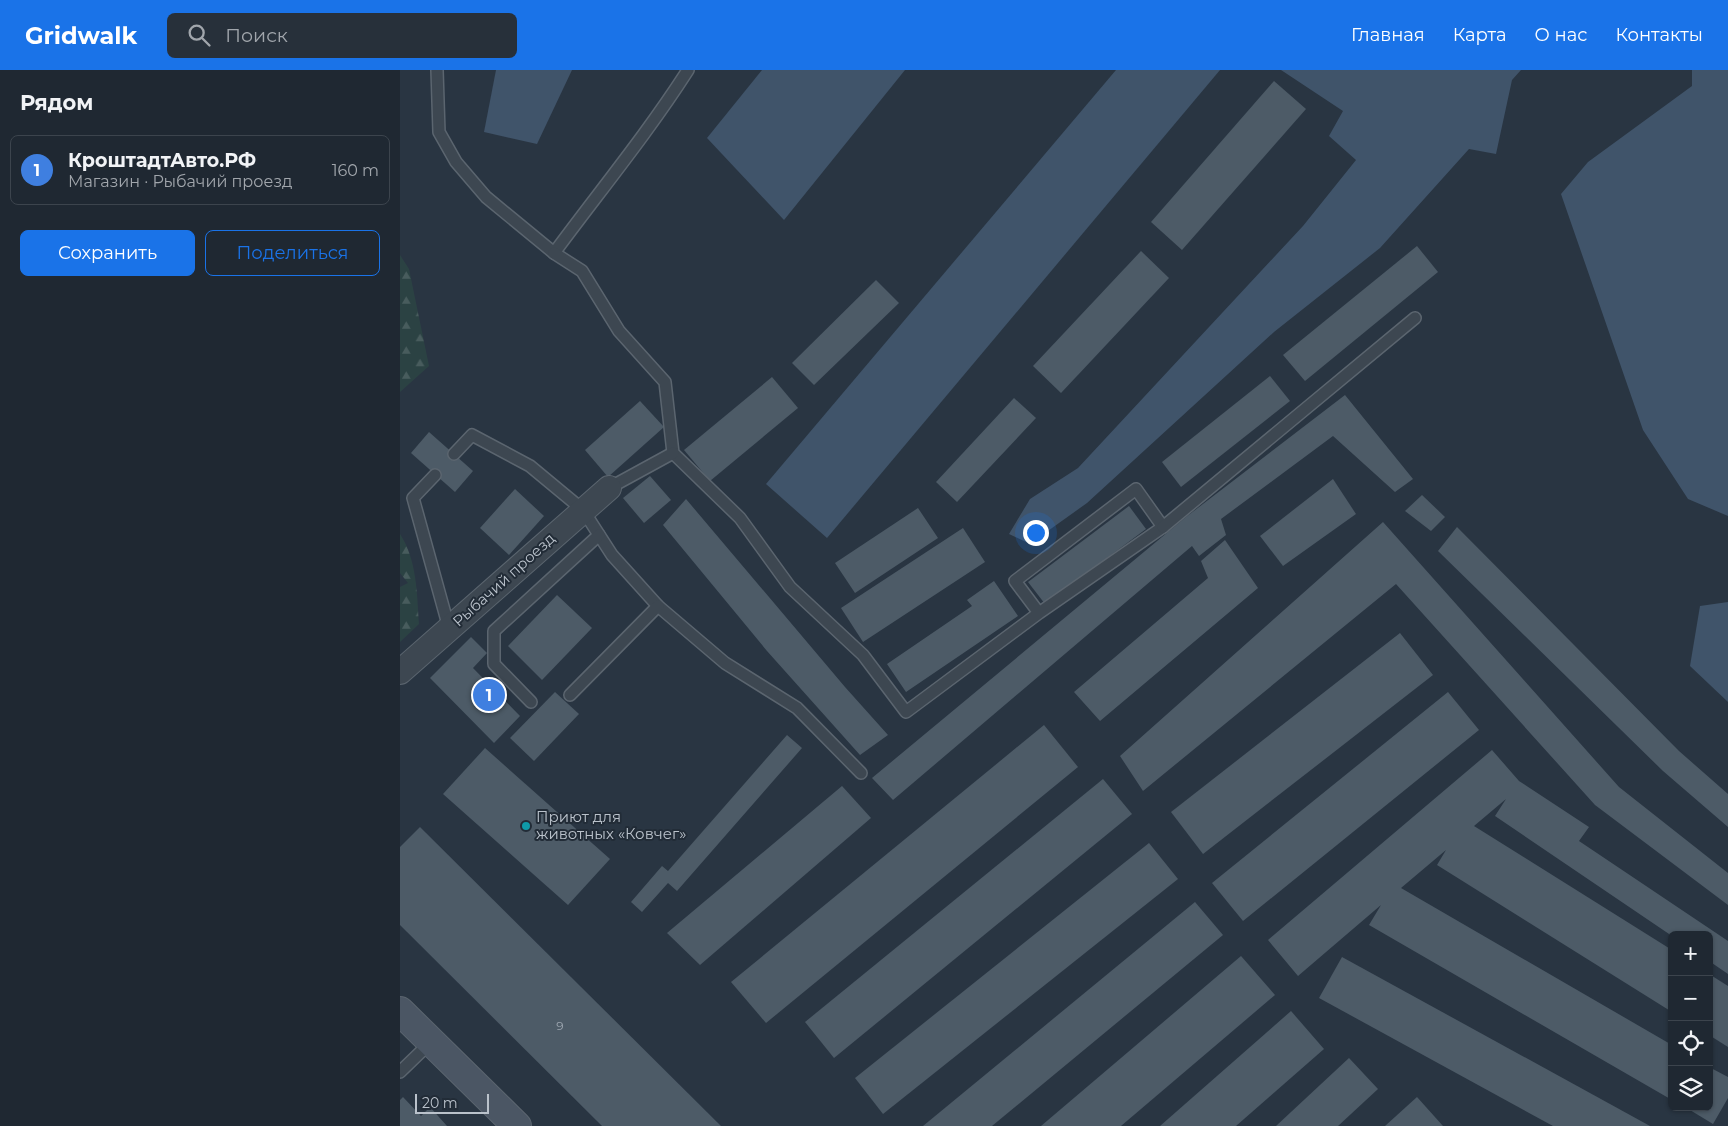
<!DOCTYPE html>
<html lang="ru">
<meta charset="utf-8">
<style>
:root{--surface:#1f2832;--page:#27303a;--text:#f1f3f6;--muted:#a1a6ac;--line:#3c444d;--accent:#1a73e8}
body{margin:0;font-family:Montserrat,sans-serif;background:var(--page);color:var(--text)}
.controls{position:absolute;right:15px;bottom:15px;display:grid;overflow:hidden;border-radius:8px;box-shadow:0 1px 4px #0004}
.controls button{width:45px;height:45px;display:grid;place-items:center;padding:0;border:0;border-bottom:1px solid var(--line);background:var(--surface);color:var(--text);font:25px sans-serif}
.scale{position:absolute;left:15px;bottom:12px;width:74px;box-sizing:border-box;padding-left:5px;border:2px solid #bac2cb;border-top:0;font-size:14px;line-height:18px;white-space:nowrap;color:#bac2cb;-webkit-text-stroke:4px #222c37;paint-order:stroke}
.you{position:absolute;left:635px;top:462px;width:18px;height:18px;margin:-12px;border:4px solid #fff;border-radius:50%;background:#1a73e8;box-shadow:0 0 0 8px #1a73e833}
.badge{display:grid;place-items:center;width:32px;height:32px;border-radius:50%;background:var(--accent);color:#fff;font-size:16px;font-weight:700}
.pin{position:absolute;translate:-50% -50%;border:2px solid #fff;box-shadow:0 1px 5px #0006}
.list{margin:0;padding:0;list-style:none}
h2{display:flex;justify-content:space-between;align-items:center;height:65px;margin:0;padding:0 20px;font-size:21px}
h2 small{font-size:16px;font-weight:400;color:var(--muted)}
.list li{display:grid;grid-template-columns:32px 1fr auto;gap:15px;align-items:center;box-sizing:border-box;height:70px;margin:0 10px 10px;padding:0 10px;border:1px solid var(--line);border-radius:8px}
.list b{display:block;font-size:19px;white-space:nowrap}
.list p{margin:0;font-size:16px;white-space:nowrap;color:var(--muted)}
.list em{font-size:16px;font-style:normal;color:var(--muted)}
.actions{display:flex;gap:10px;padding:15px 20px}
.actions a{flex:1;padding:11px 0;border:1px solid var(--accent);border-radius:8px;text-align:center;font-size:18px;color:var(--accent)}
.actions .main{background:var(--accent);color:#fff}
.icon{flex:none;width:28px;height:28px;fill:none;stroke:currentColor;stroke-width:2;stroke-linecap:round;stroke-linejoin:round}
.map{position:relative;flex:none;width:1328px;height:1056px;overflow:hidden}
header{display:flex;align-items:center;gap:30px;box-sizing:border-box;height:70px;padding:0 25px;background:var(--accent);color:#fff}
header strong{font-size:24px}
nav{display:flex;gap:28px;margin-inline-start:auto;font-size:18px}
.search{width:350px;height:45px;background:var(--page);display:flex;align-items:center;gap:12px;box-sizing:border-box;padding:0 18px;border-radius:8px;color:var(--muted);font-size:19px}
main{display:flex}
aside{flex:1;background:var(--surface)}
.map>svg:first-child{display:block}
.forest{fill:url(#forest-firs)}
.water{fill:#40546a}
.building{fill:#4d5b67}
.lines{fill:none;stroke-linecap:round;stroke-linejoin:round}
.lane-casing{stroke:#5b656f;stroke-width:14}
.street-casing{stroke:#5b656f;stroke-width:26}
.secondary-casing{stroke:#5b656f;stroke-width:30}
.lane{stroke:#3d4751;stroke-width:11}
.street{stroke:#3d4751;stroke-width:24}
.secondary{stroke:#4b5664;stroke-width:28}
.culture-dot{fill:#0f9aa8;stroke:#222c37;stroke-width:2}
.labels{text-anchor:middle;stroke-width:4;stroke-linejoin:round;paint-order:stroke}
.number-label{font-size:12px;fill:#9fa8b2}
.street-label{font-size:15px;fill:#bac2cb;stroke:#222c37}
.poi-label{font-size:15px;fill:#bac2cb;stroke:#222c37;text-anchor:start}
</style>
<header>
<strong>Gridwalk</strong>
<div class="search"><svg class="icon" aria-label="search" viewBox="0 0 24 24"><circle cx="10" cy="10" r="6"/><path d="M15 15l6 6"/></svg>Поиск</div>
<nav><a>Главная</a><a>Карта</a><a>О нас</a><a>Контакты</a></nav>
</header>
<main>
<aside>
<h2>Рядом<small></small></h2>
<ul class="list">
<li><span class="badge" style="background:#3f7fe0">1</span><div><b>КроштадтАвто.РФ</b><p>Магазин · Рыбачий проезд</p></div><em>160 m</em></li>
</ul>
<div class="actions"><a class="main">Сохранить</a><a>Поделиться</a></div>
</aside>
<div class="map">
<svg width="1328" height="1056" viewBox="0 0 1328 1056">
<defs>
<pattern id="forest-firs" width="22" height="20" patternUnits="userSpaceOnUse" patternTransform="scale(1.25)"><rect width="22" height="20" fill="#2b4243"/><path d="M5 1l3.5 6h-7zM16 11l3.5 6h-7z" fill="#485c5d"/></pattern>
</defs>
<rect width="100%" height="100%" fill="#293542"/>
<g class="forest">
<path d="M0,185l9,14 20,97 -29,26z"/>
<path d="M0,464c17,26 17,59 19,90l-19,18v-55l8,-4 -8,-10z"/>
</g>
<g class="water">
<path d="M96,0h76l-35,74 -53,-12z"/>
<path d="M362,0h143l-121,150 -77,-82z"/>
<path d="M716,0h104l-393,468 -61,-54z"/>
<path d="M881,0h240l-9,10 -16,74 -27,-5 -89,99 -106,84 -187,171 -49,35 -12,4 -17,-8 21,-35 48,-31 225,-242 53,-66 -27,-24 14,-25z"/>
<path d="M1292,0h36v446l-40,-17 -45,-69 -82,-236 27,-32 104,-76z"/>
<path d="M1328,532v100l-38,-36 10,-60z"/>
</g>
<g class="building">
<path d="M874,11l32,28 -124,141 -31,-28z"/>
<path d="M1017,176l21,26 -133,109 -22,-26z"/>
<path d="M741,181l28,27 -108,115 -28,-27z"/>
<path d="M476,210l23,23 -85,82 -22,-22z"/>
<path d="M870,306l20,25 -109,86 -19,-25z"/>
<path d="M372,307l26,31 -88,73 -26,-31z"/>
<path d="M945,325l68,84 -18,13 -62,-56 -112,83 5,16 -27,21 -7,-10 -299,254 -21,-22 314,-261z"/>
<path d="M614,328l22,20 -79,84 -21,-20z"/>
<path d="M240,331l24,26 -56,50 -23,-27z"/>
<path d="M29,362l44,39 -18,21 -44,-39z"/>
<path d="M250,406l21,24 -27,23 -21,-25z"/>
<path d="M933,409l23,35 -73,52 -23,-30z"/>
<path d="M115,419l29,27 -35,39 -29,-27z"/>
<path d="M1022,425l23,22 -14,14 -26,-20z"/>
<path d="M286,429l159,188 43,48 -28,20 -93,-104 -104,-126z"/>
<path d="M729,436l17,23 -101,75 -17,-22z"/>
<path d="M518,438l20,30 -83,55 -20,-30z"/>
<path d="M983,452l236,265 109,86v32l-133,-100 -199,-221 -253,207 -23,-35z"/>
<path d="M1057,457l222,224 49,43v33l-65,-56 -225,-220z"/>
<path d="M563,458l22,34 -122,80 -22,-34z"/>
<path d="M825,470l33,48 -158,133 -26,-29 134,-114 -7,-17z"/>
<path d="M594,511l24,35 -112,76 -19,-28 85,-58 -5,-6z"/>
<path d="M157,525l35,33 -50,52 -34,-34z"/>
<path d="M1000,563l33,42 -230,179 -32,-42z"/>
<path d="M71,567l16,16 -14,15 47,48 -26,27 -64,-65z"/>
<path d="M155,622l24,22 -45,47 -24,-23z"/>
<path d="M1048,622l31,38 -236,191 -31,-38z"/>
<path d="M644,655l34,42 -312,256 -35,-41z"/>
<path d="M387,665l15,13 -125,143 -9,-8 -26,29 -11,-10 31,-36 6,5z"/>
<path d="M85,678l125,111 -42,46 -125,-111z"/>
<path d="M1092,680l27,31 70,46 -10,14 149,100v33l-19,-13v-26l-37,1 -177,-120 11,-17 -32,27 198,124v62l-235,-147 9,-15 -45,38 271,157v55l-303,-175 12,-20 -83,71 -30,-36z"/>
<path d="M703,709l29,35 -298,244 -29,-36z"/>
<path d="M442,716l29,32 -171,147 -33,-32z"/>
<path d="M20,757l301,299h-119l-202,-201v-78z"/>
<path d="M749,773l29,36 -295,235 -28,-36z"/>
<path d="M795,832l28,33 -231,191h-69z"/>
<path d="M841,886l34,39 -154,131h-80z"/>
<path d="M942,887l308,169h-97l-234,-128z"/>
<path d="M1309,904l19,12v61l-19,-12z"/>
<path d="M891,941l33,38 -88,77h-76z"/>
<path d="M949,988l29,31 -40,37h-62z"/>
<path d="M1309,997l19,10v21l-15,26 -28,-17h24z"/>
<path d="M3,1027l18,19 9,-9 17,19h-47v-26z"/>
<path d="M1017,1027l26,29h-58z"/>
</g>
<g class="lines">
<defs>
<g id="lane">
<path d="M37,0l2,62 17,30 30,35 68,56c45,-61 93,-119 134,-183"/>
<path d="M154,183l28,18 37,60 46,51 8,71 67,65 50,69 73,68 43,57 133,-99 124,-86 -27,-38 -121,92 24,32"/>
<path d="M54,384l18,-19 58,31 53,44 29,45 46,51 67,57 72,45 64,65"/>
<path d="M35,405l-22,23 36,130"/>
<path d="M209,418l64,-35"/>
<path d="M763,457l252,-209"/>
<path d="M170,625l88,-89"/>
<path d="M131,632l-37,-38v-33l105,-96"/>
<path d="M0,1002l31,-30"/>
</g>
<path id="street" d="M0,602l209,-184"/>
<path id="secondary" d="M0,941l117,115"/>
</defs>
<use href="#lane" class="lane-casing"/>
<use href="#street" class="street-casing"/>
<use href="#secondary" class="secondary-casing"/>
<use href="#lane" class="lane"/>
<use href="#street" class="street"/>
<use href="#secondary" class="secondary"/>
</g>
<circle class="culture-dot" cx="126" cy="756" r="5"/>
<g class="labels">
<g class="number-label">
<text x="160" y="960">9</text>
</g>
<g class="street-label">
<text transform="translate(104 510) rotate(-42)" y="5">Рыбачий проезд</text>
</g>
<g class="poi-label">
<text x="136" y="752">Приют для<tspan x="136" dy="17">животных «Ковчег»</tspan></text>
</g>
</g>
</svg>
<div class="controls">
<button>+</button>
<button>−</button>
<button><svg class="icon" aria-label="locate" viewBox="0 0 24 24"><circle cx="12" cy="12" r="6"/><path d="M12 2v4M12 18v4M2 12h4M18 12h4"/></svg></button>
<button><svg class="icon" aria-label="layers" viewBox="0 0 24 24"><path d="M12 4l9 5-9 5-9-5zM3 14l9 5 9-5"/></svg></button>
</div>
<div class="scale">20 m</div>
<div class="you"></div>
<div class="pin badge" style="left:89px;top:625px;background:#3f7fe0">1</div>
</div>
</main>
